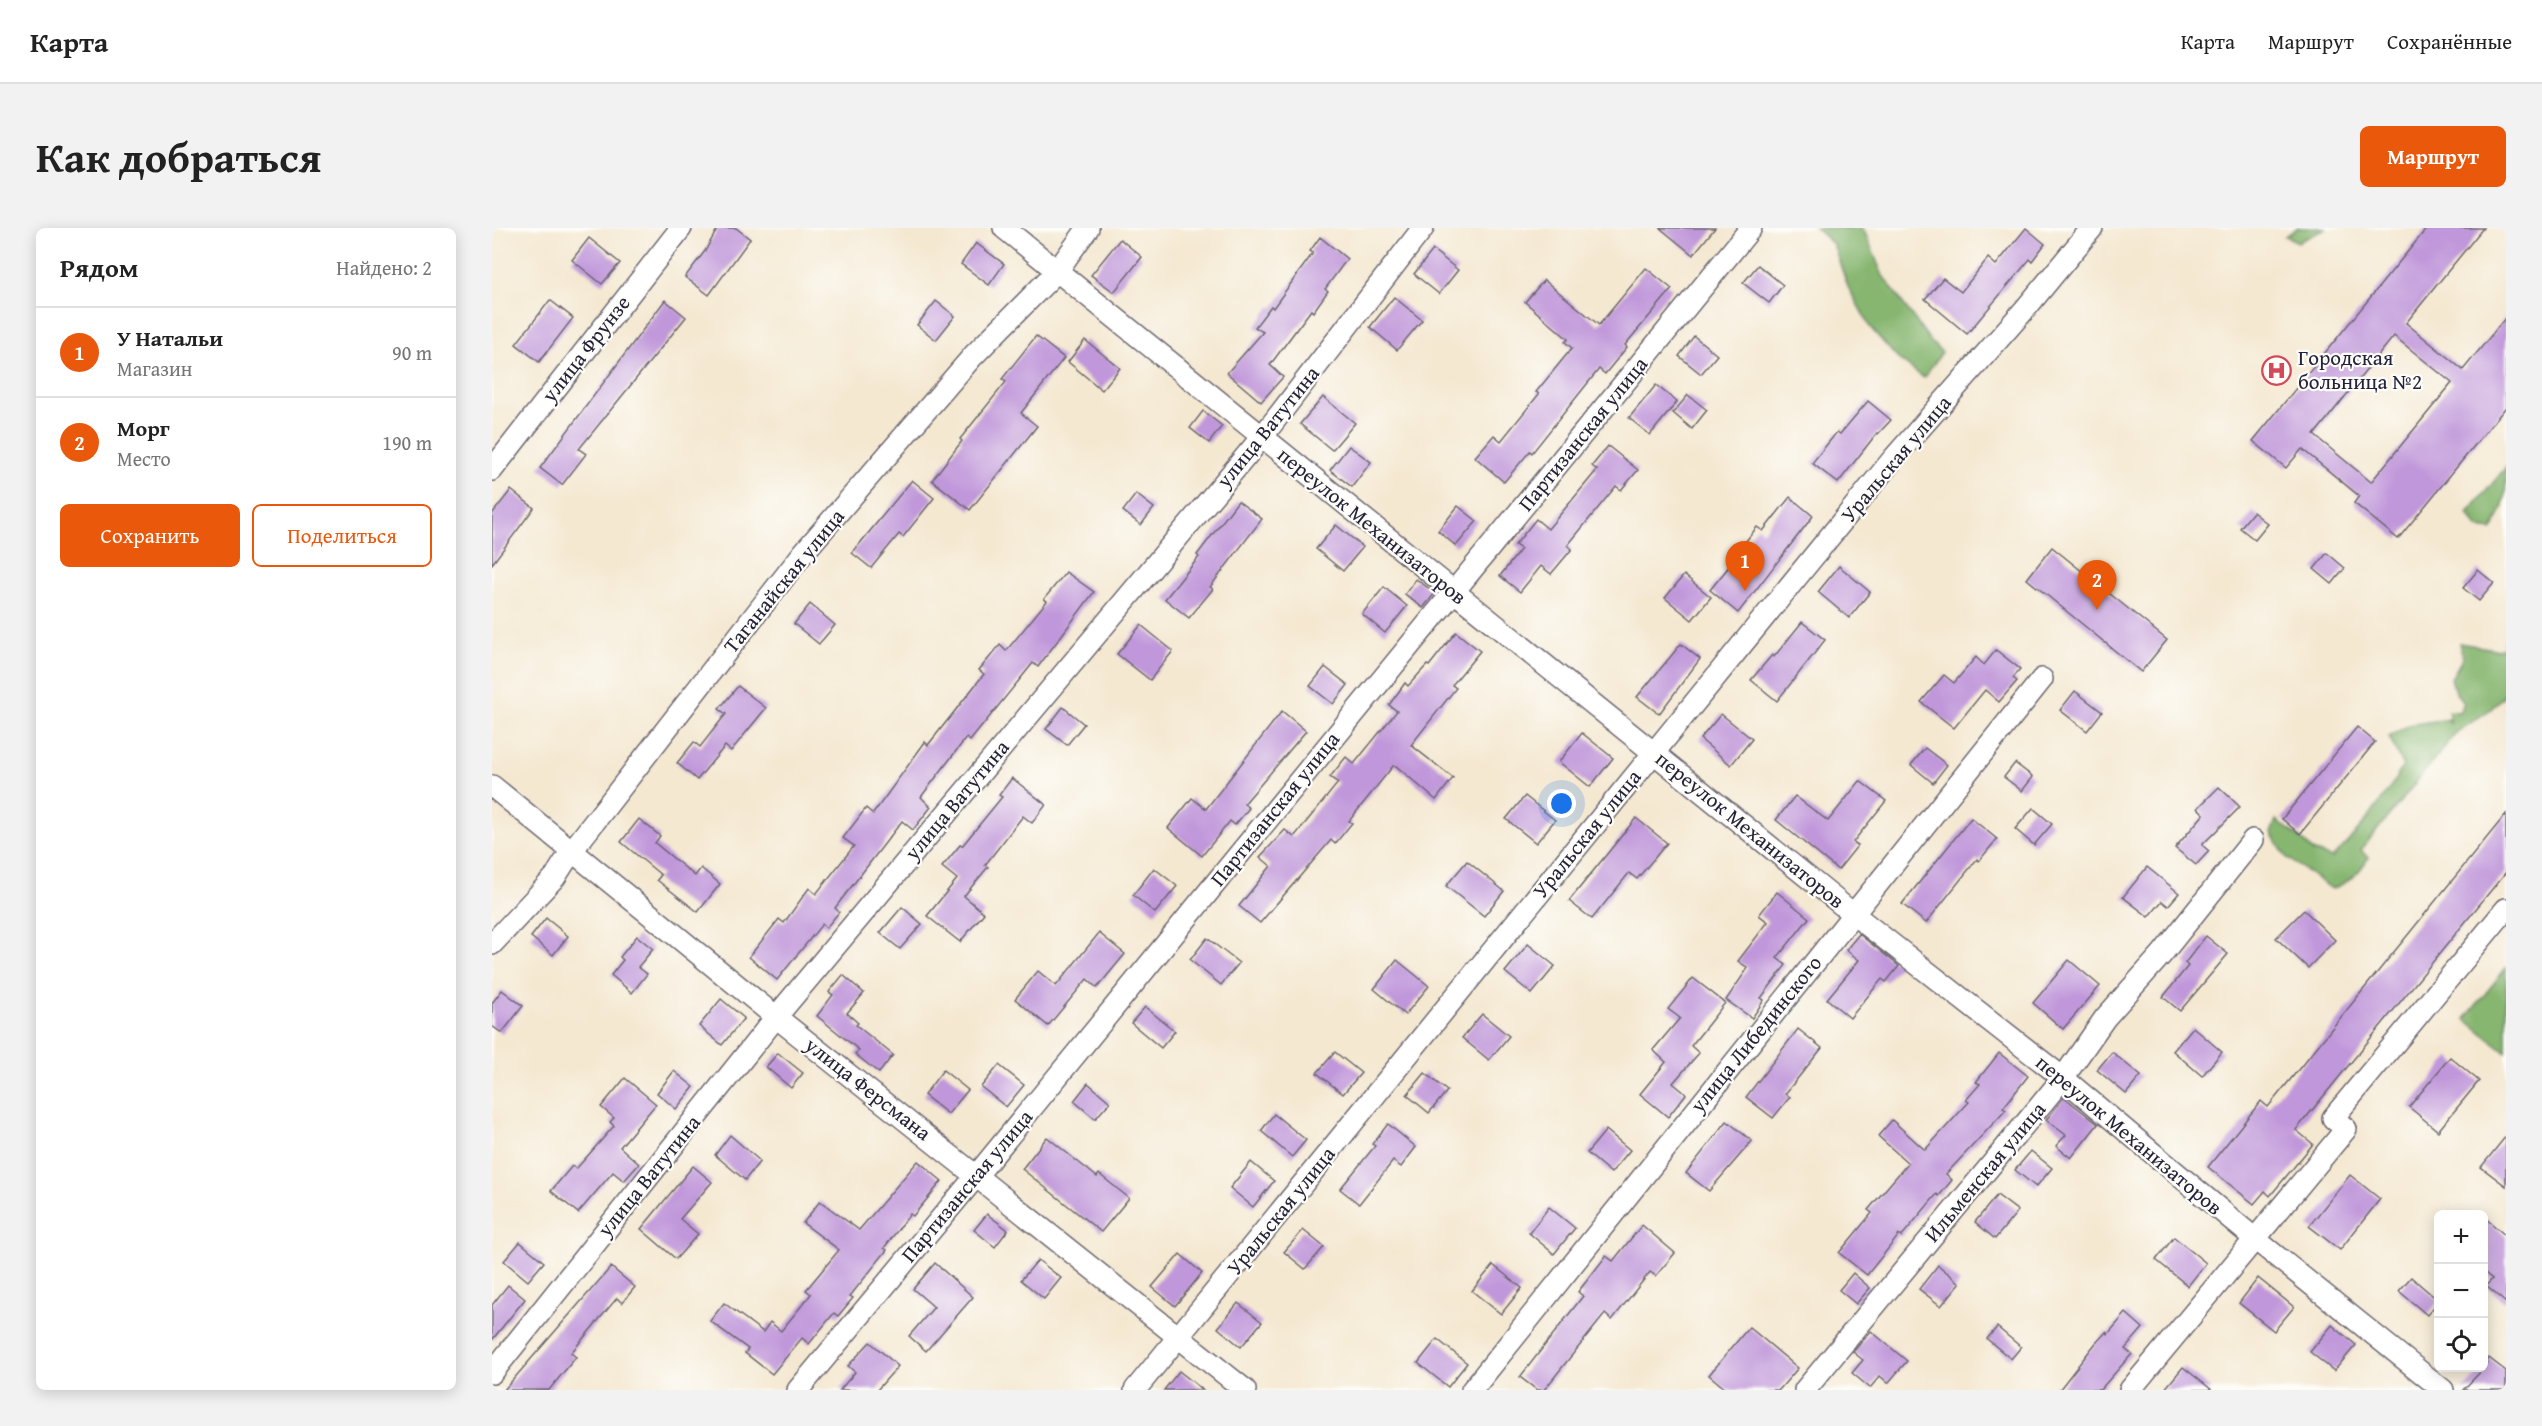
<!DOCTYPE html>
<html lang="ru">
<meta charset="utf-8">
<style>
:root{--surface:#fff;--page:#f2f2f2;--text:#222;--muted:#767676;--line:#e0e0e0;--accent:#ea580c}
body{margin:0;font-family:"Gentium Book Plus",serif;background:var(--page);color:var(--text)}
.controls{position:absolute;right:18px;bottom:18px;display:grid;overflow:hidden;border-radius:9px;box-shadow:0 3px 15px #0003}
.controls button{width:54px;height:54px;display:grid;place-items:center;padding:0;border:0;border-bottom:2px solid var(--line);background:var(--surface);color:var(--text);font:30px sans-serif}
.you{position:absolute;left:1070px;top:576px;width:21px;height:21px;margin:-15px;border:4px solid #fff;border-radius:50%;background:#1a73e8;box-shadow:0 0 0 9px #1a73e833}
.badge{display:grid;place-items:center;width:39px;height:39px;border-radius:50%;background:var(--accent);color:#fff;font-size:20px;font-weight:700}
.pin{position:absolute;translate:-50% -50px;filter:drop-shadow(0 2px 3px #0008)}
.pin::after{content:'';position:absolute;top:32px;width:21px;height:18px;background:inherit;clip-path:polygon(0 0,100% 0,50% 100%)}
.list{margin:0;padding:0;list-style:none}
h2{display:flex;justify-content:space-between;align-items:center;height:78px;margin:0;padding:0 24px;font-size:26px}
h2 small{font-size:20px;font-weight:400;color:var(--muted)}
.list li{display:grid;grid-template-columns:39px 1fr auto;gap:18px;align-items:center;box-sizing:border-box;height:90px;padding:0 24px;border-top:2px solid var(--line)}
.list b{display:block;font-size:22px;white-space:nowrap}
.list p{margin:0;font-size:20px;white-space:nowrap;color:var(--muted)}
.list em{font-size:20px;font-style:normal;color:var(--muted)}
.actions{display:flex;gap:12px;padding:18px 24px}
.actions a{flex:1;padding:14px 0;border:2px solid var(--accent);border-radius:9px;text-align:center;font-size:21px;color:var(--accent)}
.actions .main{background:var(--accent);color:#fff}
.icon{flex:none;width:33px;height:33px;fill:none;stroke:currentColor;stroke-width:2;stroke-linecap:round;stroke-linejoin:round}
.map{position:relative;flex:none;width:2014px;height:1162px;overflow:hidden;border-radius:9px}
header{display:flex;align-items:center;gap:36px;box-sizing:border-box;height:84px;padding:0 30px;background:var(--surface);border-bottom:2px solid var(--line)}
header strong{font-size:28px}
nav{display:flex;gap:33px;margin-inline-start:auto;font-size:21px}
.intro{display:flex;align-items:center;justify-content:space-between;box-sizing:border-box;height:144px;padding:0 36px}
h1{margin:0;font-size:42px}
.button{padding:15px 27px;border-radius:9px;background:var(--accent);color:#fff;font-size:21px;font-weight:700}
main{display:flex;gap:36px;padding:0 36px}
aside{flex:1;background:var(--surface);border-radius:9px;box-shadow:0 3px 15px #0003}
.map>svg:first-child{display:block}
.forest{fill:#86b670;stroke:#546c56;stroke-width:1.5}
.building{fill:#c097da;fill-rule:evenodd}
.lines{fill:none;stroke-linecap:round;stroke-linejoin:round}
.minor-casing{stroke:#6c6770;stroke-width:24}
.minor{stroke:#fff;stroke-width:21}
.labels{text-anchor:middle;stroke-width:4.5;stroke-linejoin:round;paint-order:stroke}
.street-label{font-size:21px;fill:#22223b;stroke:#fdfcf7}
.poi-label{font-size:21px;fill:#22223b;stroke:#fdfcf7;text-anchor:start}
</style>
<header>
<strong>Карта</strong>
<nav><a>Карта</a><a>Маршрут</a><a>Сохранённые</a></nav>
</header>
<div class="intro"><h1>Как добраться</h1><a class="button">Маршрут</a></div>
<main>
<aside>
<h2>Рядом<small>Найдено: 2</small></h2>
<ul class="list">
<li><span class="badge">1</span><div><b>У Натальи</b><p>Магазин</p></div><em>90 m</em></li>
<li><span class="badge">2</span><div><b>Морг</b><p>Место</p></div><em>190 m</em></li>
</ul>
<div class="actions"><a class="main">Сохранить</a><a>Поделиться</a></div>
</aside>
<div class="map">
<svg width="2014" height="1162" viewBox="0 0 2014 1162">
<rect width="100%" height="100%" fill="#fdfcf7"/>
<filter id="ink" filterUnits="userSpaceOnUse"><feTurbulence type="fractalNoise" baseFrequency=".0167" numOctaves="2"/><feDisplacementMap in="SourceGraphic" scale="12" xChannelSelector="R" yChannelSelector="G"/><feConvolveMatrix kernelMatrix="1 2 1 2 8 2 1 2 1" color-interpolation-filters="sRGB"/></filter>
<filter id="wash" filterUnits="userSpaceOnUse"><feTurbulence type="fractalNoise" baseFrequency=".008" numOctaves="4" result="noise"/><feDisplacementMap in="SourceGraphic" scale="24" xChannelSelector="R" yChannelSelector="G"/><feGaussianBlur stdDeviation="1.35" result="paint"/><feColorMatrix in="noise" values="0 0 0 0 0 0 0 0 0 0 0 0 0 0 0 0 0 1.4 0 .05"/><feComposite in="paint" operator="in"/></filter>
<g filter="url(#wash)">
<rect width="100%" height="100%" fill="#f4e8d1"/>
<g class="forest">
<path d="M1323,0h48l20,48 48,66 11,10 -18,26 -27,-20 -27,-31 -22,-40 -15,-43z"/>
<path d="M1806,0h29l-29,14 -13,-6z"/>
<path d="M2014,239c0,30 0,38 -14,63l-15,-2 -9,-15z"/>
<path d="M2014,409v56l-15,16 -35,24 -95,117 7,8c-9,16 -19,24 -36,31l-46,-32 -15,-24 5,-13 23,17 13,14 20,7c27,-26 53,-60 71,-92l-14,-29 19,-12 40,-6 3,5 -3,-13 11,1 5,-9 -9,-11 -4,-14 12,-20 -4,-15 35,6 9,-1z"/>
<path d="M2014,740v84l-41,-33z"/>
</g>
<g id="blocks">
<g class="building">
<path d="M226,0h18l14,11 -41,56 -24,-18 20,-26z"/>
<path d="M1168,0h55l-22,27z"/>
<path d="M1534,0l19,16 -13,17 -2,-2 -63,75 -42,-35 18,-21 18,14 27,-34 8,7z"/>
<path d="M1935,0h56l-77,95 57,47 43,-53v90l-108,132 -44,-36 5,-7 -57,-47 -16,19 -33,-27zM1902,108l58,47 -81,99 -57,-47z"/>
<path d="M828,9l27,22 -22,30 3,2 -15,21 -2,-2 -41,55 13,12 -22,25 -34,-29 36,-41 -8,-5 16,-21 2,2 40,-55 -3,-2z"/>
<path d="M97,10l31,25 -18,21 -30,-24z"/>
<path d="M628,11l22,18 -28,35 -23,-17z"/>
<path d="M484,15l28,21 -15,21 -28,-21z"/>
<path d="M941,22l25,20 -19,24 -25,-20z"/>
<path d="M1266,37l25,20 -14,18 -26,-20z"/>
<path d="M1154,40l26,21 -47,56 2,2 -22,27 -6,-5 -67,84 -2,-2 -26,31 -29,-25 19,-22 7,6 38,-47 -3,-2 36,-44 -7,-6 3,-3 -43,-37 19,-22 55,45z"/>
<path d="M902,69l28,23 -25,30 -27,-23z"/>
<path d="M58,72l23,18 -34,44 -23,-18z"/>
<path d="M173,72l21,17 -107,132 7,5 -24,31 -22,-17z"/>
<path d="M444,73l19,15 -19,24 -19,-15z"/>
<path d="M544,108l28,22 -43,55 16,13 -67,84 -38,-30 30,-39 -2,-2 46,-57 -4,-3z"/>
<path d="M1202,108l23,19 -16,19 -22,-18z"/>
<path d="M593,112l35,28 -18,22 -34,-28z"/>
<path d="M1164,157l21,17 -27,33 -21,-17z"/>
<path d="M1196,167l19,15 -15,19 -19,-16z"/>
<path d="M831,169l32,26 -23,27 -32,-26z"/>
<path d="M1376,173l23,19 -13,14 -1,-1 -39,50 -26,-20 25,-31 3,2z"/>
<path d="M711,183l19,15 -13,17 -19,-15z"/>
<path d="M857,218l22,16 -19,25 -22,-17z"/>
<path d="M1116,218l30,24 -17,20 -5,-4 -48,59 4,4 -21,25 -10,-8 -21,26 -20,-16 21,-27 -6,-4 21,-26 12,10 49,-59 -5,-4z"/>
<path d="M420,252l22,18 -31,39 -4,-3 -28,34 -19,-15z"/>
<path d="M19,262l23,18 -42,56v-50z"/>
<path d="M644,266l18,14 -13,17 -18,-14z"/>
<path d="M1298,269l23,19 -75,97 -28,-23 34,-42 -2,-2 15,-19 6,4z"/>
<path d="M746,273l24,18 -52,68 3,2 -24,29 -24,-19 34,-42 -2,-2z"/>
<path d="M966,278l19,15 -21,25 -18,-15z"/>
<path d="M1761,284l15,12 -13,16 -15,-12z"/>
<path d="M844,297l27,22 -20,24 -27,-22z"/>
<path d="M1560,319l115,93 -26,32 -114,-93z"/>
<path d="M1835,325l18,15 -13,16 -18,-15z"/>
<path d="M1347,338l31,26 -21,26 -31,-26z"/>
<path d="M1986,342l16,13 -15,18 -16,-13z"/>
<path d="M574,344l28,20 -56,75 -5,-4 -63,78 -4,-3 -45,59 10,10 -18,23 -11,-9 -67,87 4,4 -13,16 -4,-4 -45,56 -28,-23 30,-38 5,4 25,-35 7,6 38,-48 -11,-8 23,-30 7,6 52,-72 3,3 56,-71 -5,-4 21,-25 6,6 41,-50 -3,-2z"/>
<path d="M1192,347l27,22 -19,23 -27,-22z"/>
<path d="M924,351l19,14 -12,15 -18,-14z"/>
<path d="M892,359l23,19 -22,27 -23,-19z"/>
<path d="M318,376l25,21 -16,19 -25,-20z"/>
<path d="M1310,394l23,18 -48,61 -26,-21 21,-25 2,2z"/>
<path d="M649,397l32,26 -23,29 -33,-26z"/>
<path d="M964,404l24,19 -28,34 4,3 -45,57 42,33 -17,22 -40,-34h-3l-44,55 3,2 -17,21 -4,-4 -71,83 -21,-17 32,-40 -11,-9 25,-27 9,7 44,-54 -8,-6 16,-20 8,7 43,-53 -8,-6 16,-22 3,3 19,-21 2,1z"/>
<path d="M1189,416l19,15 -41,55 -22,-17z"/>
<path d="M1504,422l24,19 -7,9 4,3 -18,21 -14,-12 -31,38 -33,-26 23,-27 10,8 22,-26 8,8z"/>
<path d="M833,439l23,18 -15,19 -23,-18z"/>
<path d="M246,458l28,22 -35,43 -6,-5 -28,34 -20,-17 17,-21 6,5 26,-33 -7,-5z"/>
<path d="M1583,463l27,21 -15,19 -27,-21z"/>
<path d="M571,479l21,17 -17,21 -21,-16z"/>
<path d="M790,483l24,20 -62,73 5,4 -14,17 -5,-4 -28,35 -34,-28 24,-30 14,11z"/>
<path d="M1229,486l31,25 -21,26 -31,-26z"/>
<path d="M1865,499l18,15 -75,92 -18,-15z"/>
<path d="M1090,505l31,25 -23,29 -31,-25z"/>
<path d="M1433,520l22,17 -14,18 -22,-18z"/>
<path d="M1523,535l18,14 -11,14 -18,-14z"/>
<path d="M520,550l34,27 -14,18 -9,-7 -38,49 3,2 -24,29 20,17 -24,29 -33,-26 30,-37 -15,-12 18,-22 2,1 40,-49 -3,-2z"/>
<path d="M1368,553l26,20 -33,41 5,3 -20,25 -62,-50 19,-24 33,25z"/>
<path d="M1727,559l21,20 -38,38 7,6 -13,14 -21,-17 29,-34 -6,-6z"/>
<path d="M1033,568l30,24 -19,23 -30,-24z"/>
<path d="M1541,580l19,16 -18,21 -19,-16z"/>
<path d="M2014,586v58l-210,258 17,14 -43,52 -5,-5 -11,13 -46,-37 53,-66 7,6z"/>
<path d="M1144,590l31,25 -30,36 -8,-6 -37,46 -23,-18z"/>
<path d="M1479,590l26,21 -18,22 -2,-2 -51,64 -24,-19z"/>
<path d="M147,591l21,17 -5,7 40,33 6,-8 19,16 -22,28 -41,-32 4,-5 -40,-33z"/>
<path d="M975,633l37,30 -20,25 -38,-30z"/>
<path d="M1655,639l32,26 -11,13 -6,-5 -13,16 -26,-20z"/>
<path d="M662,640l23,18 -22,27 -22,-18z"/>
<path d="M1285,664l32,26 -32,40 9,7 -25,33 3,2 -12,18 -26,-18 22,-32 -10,-7 30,-39 -9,-7z"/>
<path d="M410,679l20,17 -22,25 -20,-16z"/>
<path d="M1812,682l31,30 -27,28 -32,-30z"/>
<path d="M54,690l22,18 -15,19 -22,-18z"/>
<path d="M607,705l26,21 -28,34 -10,-9 -39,47 -33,-27 23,-28 18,15z"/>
<path d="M1367,706l40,32 -13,16 -4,-3 -32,39 -23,-19 32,-39 -13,-10z"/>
<path d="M145,708l16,13 -15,18 9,7 -15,19 -21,-18 12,-15 -3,-3z"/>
<path d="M1714,708l22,18 -48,57 -17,-14 25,-31 -3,-3z"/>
<path d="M715,710l32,25 -18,22 -31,-25z"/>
<path d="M1036,716l27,22 -23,28 -27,-22z"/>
<path d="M905,732l32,26 -24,29 -31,-26z"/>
<path d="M1577,732l31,26 -37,43 -30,-26z"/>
<path d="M351,747l21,18 -17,20 11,10 -2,2 37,30 -14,18 -24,-19 4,-4 -42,-34 16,-21 -4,-3z"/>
<path d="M1201,750l32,25 -34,43 8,7 -26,30 13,11 -18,23 -28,-23 26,-32 -13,-12 27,-32 -12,-9z"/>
<path d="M10,762l21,16 -21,27 -10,-7v-23z"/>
<path d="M229,771l23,19 -22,27 -23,-19z"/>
<path d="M653,779l30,24 -14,17 -30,-25z"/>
<path d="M990,786l27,22 -20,24 -27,-22z"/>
<path d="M1701,799l29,25 -20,24 -29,-25z"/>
<path d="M1306,801l24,19 -37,46 5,3 -17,21 -27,-21z"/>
<path d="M843,824l26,21 -18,21 -26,-21z"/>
<path d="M1620,824l29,24 -15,18 -29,-24z"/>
<path d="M286,825l25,20 -12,15 -25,-21z"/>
<path d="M1507,825l29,23 -25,32 3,2 -60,64 6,6 -13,16 -2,-2 -36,43 -2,-2 -32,40 -28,-22 33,-40 -4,-3 40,-47 -30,-27 14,-16 33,30 44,-48 -3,-2 14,-16 -4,-2z"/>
<path d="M1958,829l29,24 -41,50 -29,-24z"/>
<path d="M507,837l25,20 -18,22 -25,-20z"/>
<path d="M451,842l25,20 -20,24 -24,-19z"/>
<path d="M182,843l20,16 -18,22 -19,-16z"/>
<path d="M933,845l22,18 -18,22 -22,-18z"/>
<path d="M133,850l31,26 -36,43 19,17 -15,17 -11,-9 -35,41 -27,-22 21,-25 4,3 38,-43 -4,-4 4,-4 -13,-11z"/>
<path d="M596,855l22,19 -15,17 -21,-18z"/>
<path d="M1572,869l34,27 -27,34 -15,-12 10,-11 -20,-15z"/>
<path d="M782,886l32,26 -14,17 -31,-26z"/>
<path d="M1235,893l25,20 -43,50 -23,-18z"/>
<path d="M896,896l28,23 -15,20 -8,-6 -34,43 -19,-15 35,-43 -3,-2z"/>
<path d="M1114,902l24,20 -19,23 -24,-20z"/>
<path d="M238,907l30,26 -15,19 -30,-25z"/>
<path d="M2014,908v50l-25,-19z"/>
<path d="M555,909l50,40 2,-3 30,24 -28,34 -79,-63z"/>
<path d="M1539,923l21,17 -16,19 -21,-17z"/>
<path d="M426,933l24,20 -29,35 -3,-2 -26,34 3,2 -37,46 3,2 -15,18 -4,-3 -25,31 -7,-6 -30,36 -27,-21 3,-4 -38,-28 14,-18 39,29 7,-10 11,9 30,-37 -5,-4 33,-40 -36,-27 17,-22 39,29z"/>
<path d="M759,934l23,19 -21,26 -23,-19z"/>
<path d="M201,938l19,16 -32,37 18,15 -22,25 -35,-30z"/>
<path d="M1858,947l30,24 -40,51 -31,-24z"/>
<path d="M1505,967l21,16 -23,28 -20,-17z"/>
<path d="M1057,979l26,21 -21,26 -25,-21z"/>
<path d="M495,986l21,16 -13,17 -21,-17z"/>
<path d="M1992,989l22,19v67l-20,-17 6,-7 -8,-7z"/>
<path d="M1150,997l33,28 -19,23 -6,-4 -38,48 -7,-6 -61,76h-7l-17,-13 63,-81 -5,-4 28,-36 7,5z"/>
<path d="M811,1002l21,17 -19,22 -21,-17z"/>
<path d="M1682,1009l32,26 -18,23 -32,-26z"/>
<path d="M28,1014l24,20 -16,19 -24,-20z"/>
<path d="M688,1026l22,19 -27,33 -23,-19z"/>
<path d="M546,1032l23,18 -17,21 -23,-19z"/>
<path d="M443,1035l38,34 -47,54 -17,-15 25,-29 -21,-18z"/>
<path d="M1001,1037l29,23 -21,26 -29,-23z"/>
<path d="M1446,1037l22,18 -19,23 -22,-17z"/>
<path d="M119,1039l24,20 -13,16 -5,-5 -46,55 5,4 -27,33h-45z"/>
<path d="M1361,1045l17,15 -14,16 -17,-14z"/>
<path d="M1919,1049l28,24 -12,14 -28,-24z"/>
<path d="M1766,1050l36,29 -20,24 -35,-28z"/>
<path d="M16,1057l17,14 -33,41v-35z"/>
<path d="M746,1075l24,19 -21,25 -23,-19z"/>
<path d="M1634,1085l17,15 -18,21 7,5 -10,11 -22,25h-41l36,-46 11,-12 2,2z"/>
<path d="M1840,1097l24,20 -22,26 -24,-19z"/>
<path d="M1257,1099l49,41 -19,22h-52l-18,-15z"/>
<path d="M1505,1099l24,20 -10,12 -24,-20z"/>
<path d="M1379,1103l36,30 -19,22 -8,-7 -10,12 -18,-15 11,-13 -10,-8z"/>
<path d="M945,1111l30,24 -19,24 -30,-24z"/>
<path d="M378,1114l28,24 -21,24h-37l15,-18 -7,-6z"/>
<path d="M1997,1130l17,13v19h-43l21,-22z"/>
<path d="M1691,1139l29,23h-48z"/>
<path d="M687,1143l24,19h-39z"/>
</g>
</g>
</g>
<g filter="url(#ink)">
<use href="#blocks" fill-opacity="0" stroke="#6c6770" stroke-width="1.5"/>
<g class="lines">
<defs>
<g id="minor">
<path d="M512,0l848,685 211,165 192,161 188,151"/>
<path d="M0,242l189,-242"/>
<path d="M0,558l284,231 469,373"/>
<path d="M0,716l63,-67 16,-25 233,-300 169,-196 84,-85 31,-43"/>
<path d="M0,1145l284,-356 486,-580 161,-209"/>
<path d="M306,1162l179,-215 774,-947"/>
<path d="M643,1162l758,-931 133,-151 66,-80"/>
<path d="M980,1162l570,-711"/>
<path d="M1313,1162l258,-312 42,-60 57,-64 91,-114"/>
<path d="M1638,1162l216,-261 -13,-11 173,-209"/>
</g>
</defs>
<use href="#minor" class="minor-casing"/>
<use href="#minor" class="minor"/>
</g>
</g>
<defs>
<symbol id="hospital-ring" viewBox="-11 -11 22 22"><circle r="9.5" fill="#fdfcf7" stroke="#d1495b" stroke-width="1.5"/><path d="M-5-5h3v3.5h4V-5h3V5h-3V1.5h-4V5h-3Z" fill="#d1495b"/></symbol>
</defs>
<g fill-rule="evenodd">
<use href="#hospital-ring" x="1768" y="126" width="33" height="33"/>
</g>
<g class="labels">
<g class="street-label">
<text transform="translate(94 121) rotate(-52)" y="7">улица Фрунзе</text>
<text transform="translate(776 199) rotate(-51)" y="7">улица Ватутина</text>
<text transform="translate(1091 206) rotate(-51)" y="7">Партизанская улица</text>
<text transform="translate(1404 231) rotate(-50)" y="7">Уральская улица</text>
<text transform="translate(880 298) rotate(39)" y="7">переулок Механизаторов</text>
<text transform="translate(292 353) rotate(-51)" y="7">Таганайская улица</text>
<text transform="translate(465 572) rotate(-50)" y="7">улица Ватутина</text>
<text transform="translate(783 581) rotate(-51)" y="7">Партизанская улица</text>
<text transform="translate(1258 602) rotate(39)" y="7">переулок Механизаторов</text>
<text transform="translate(1095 606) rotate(-51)" y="7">Уральская улица</text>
<text transform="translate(1264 806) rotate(-51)" y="7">улица Либединского</text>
<text transform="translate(376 861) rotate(38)" y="7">улица Ферсмана</text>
<text transform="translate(1637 907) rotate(40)" y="7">переулок Механизаторов</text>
<text transform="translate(1493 944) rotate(-50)" y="7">Ильменская улица</text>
<text transform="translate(157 948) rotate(-51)" y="7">улица Ватутина</text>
<text transform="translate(475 958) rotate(-50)" y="7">Партизанская улица</text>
<text transform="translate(789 983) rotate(-51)" y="7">Уральская улица</text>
</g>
<g class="poi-label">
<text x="1806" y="137">Городская<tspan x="1806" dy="24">больница №2</tspan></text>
</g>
</g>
</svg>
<div class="controls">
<button>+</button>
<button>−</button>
<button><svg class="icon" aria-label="locate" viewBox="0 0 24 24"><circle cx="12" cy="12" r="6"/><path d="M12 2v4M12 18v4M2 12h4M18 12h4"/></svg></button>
</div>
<div class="you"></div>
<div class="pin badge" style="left:1253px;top:363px">1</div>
<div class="pin badge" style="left:1605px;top:382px">2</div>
</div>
</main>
